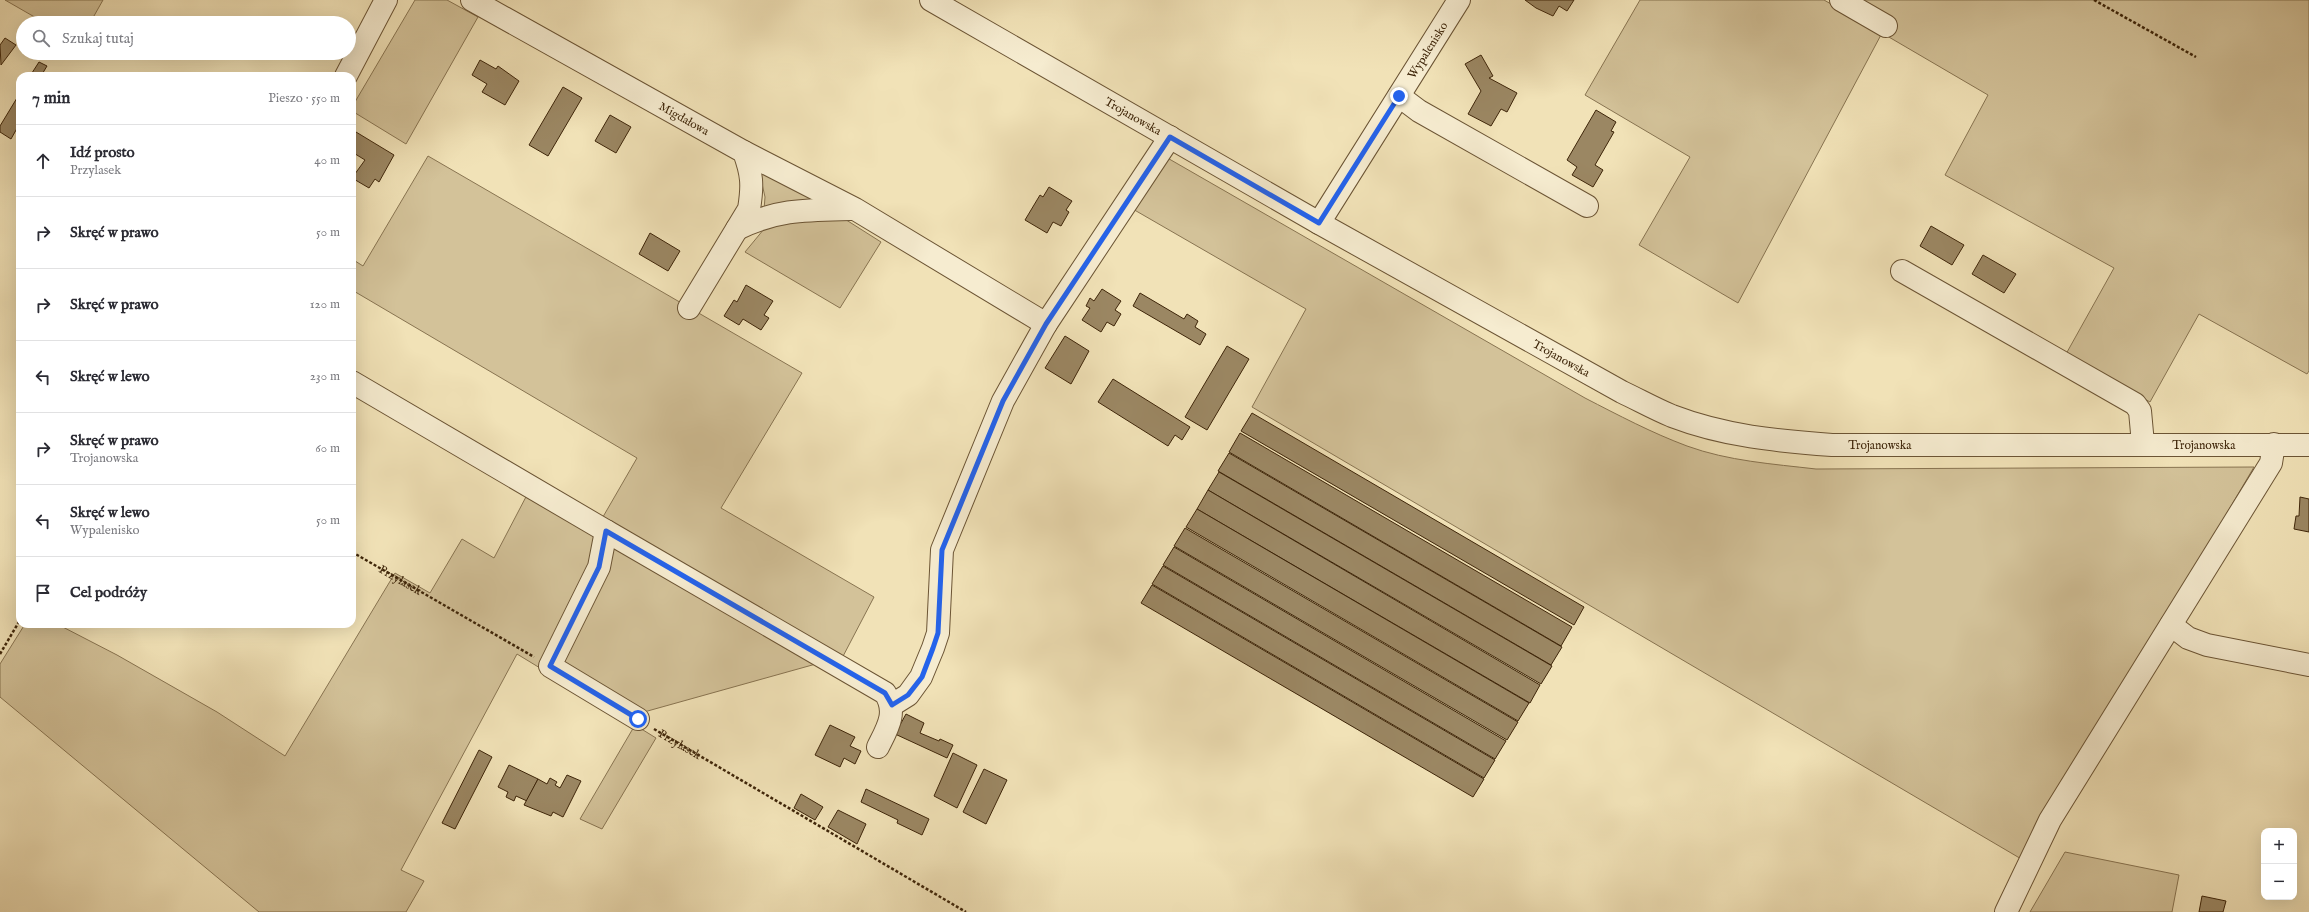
<!DOCTYPE html>
<html lang="pl">
<meta charset="utf-8">
<style>
:root{--surface:#fff;--page:#f2f2f3;--text:#2b2b33;--muted:#7c7c81;--line:#e1e1e2}
body{margin:0;font-family:"IM FELL English",serif;background:var(--page);color:var(--text)}
.controls{position:absolute;right:12px;bottom:12px;display:grid;overflow:hidden;border-radius:8px;box-shadow:0 4px 16px #0002}
.controls button{width:36px;height:36px;display:grid;place-items:center;padding:0;border:0;border-bottom:1px solid var(--line);background:var(--surface);color:var(--text);font:20px sans-serif}
.stop{position:absolute;width:12px;height:12px;margin:-9px;border:3px solid #2563eb;border-radius:50%;background:#fff}
.stop.end{background:#2563eb;border-color:#fff;box-shadow:0 1px 4px #0008}
.list{margin:0;padding:0;list-style:none}
h2{display:flex;justify-content:space-between;align-items:center;height:52px;margin:0;padding:0 16px;font-size:17px}
h2 small{font-size:13px;font-weight:400;color:var(--muted)}
.list li{display:grid;grid-template-columns:26px 1fr auto;gap:12px;align-items:center;box-sizing:border-box;height:72px;padding:0 16px;border-top:1px solid var(--line)}
.list b{display:block;font-size:15px;white-space:nowrap}
.list p{margin:0;font-size:13px;white-space:nowrap;color:var(--muted)}
.list em{font-size:13px;font-style:normal;color:var(--muted)}
.icon{flex:none;width:22px;height:22px;fill:none;stroke:currentColor;stroke-width:2;stroke-linecap:round;stroke-linejoin:round}
.map{position:relative;flex:none;width:2309px;height:912px;overflow:hidden}
.search{position:absolute;background:var(--surface);box-shadow:0 4px 16px #0002;left:16px;top:16px;width:340px;height:44px;display:flex;align-items:center;gap:10px;box-sizing:border-box;padding:0 14px;border-radius:22px;color:var(--muted);font-size:15px}
.panel{position:absolute;background:var(--surface);box-shadow:0 4px 16px #0002;left:16px;top:72px;width:340px;height:556px;border-radius:12px}
.map>svg:first-child{display:block}
.green{fill:#d3c299;stroke:#887451}
.building{fill:#9b8763;stroke:#3e2509}
.lines{fill:none;stroke-linecap:round;stroke-linejoin:round}
.minor-casing{stroke:#6b5434;stroke-width:24}
.path{stroke:#3e2509;stroke-width:2.5;stroke-dasharray:3 2;stroke-linecap:butt}
.minor{stroke:#f6ecd0;stroke-width:22}
.route{stroke:#2563eb;stroke-width:5}
.labels{text-anchor:middle;stroke-width:3.5;stroke-linejoin:round;paint-order:stroke}
.street-label{font-size:12px;fill:#3e2509;stroke:#f6ecd0}
</style>
<div class="map">
<svg width="2309" height="912" viewBox="0 0 2309 912">
<rect width="100%" height="100%" fill="#f1e2b7"/>
<filter id="stains"><feTurbulence type="fractalNoise" baseFrequency=".005" numOctaves="4"/><feColorMatrix values="0 0 0 0 .2 0 0 0 0 .09 0 0 0 0 .02 0 0 0 .5 -.17"/></filter>
<radialGradient id="worn" r=".72"><stop offset=".6" stop-color="#630" stop-opacity="0"/><stop offset="1" stop-color="#630" stop-opacity=".3"/></radialGradient>
<g class="green">
<path d="M5,0h98l-13,23h-45z"/>
<path d="M415,0h32l31,17 -72,127 -54,-33v-4z"/>
<path d="M1640,0h184l58,33 -25,-33h452v371l-2,3 -108,-60 -49,88 -84,-48 48,-86 -169,-93 43,-80 -106,-62 -144,270 -99,-58 51,-88 -105,-62z"/>
<path d="M428,156l374,217 -81,135 153,89 -34,65 -240,-140 37,-64 -285,-168v-31l11,7z"/>
<path d="M1164,156l421,242c33,17 67,35 102,48 41,15 86,18 129,23l438,-2 -231,393 -771,-453 54,-98 -175,-101z"/>
<path d="M758,166l61,36 -55,8 1,-13z"/>
<path d="M840,216l41,26 -41,66 -95,-56 19,-23 19,-8z"/>
<path d="M528,493l68,44 -1,28 -55,103 -23,-14 -116,216 23,11 -18,31h-147l-259,-215v-33l25,-40h32l60,31 100,57 68,44 110,-183 35,20 32,-54 32,19z"/>
<path d="M614,548l209,114 -179,50 -76,-43 -6,-13 4,-13z"/>
<path d="M635,725l21,13 -54,91 -22,-10z"/>
<path d="M2065,852l114,23 -7,37h-142z"/>
</g>
<g class="building">
<path d="M1525,0h49l-7,11 -8,-5 -6,10 -17,-8z"/>
<path d="M5,38l11,7 -15,20 -1,-20z"/>
<path d="M1481,55l12,21 -4,2 28,15 -10,19 -6,-3 -10,17 -23,-12 13,-23 -16,-27z"/>
<path d="M480,60l16,9 2,-3 21,15 -14,24 -23,-13 5,-8 -15,-9z"/>
<path d="M39,62l8,4 -6,10h-11z"/>
<path d="M563,87l19,11 -34,58 -19,-11z"/>
<path d="M20,93v30l-9,16 -11,-7v-6z"/>
<path d="M1596,110l20,12 -5,9 3,1 -19,33 8,5 -10,17 -21,-12 5,-8 -10,-7z"/>
<path d="M610,115l21,12 -15,26 -21,-12z"/>
<path d="M356,132l38,23 -15,27 -4,-3 -6,9 -17,-10 13,-18 -13,-8v-13z"/>
<path d="M1049,187l23,14 -6,9 3,2 -8,14 -8,-4 -6,11 -22,-13 15,-25 3,2z"/>
<path d="M1931,226l33,19 -12,20 -32,-19z"/>
<path d="M650,233l30,18 -12,20 -29,-17z"/>
<path d="M1983,255l33,19 -12,19 -32,-19z"/>
<path d="M746,285l27,16 -9,14 5,3 -8,12 -18,-11 -4,6 -15,-9 10,-16 3,2z"/>
<path d="M1102,289l19,12 -6,9 6,4 -7,12 -7,-4 -6,10 -19,-12 8,-12 -4,-2 4,-8 4,3z"/>
<path d="M1140,293l44,26 3,-5 11,7 -3,6 11,7 -6,11 -67,-39z"/>
<path d="M1065,336l24,15 -18,33 -26,-16z"/>
<path d="M1227,346l22,13 -42,71 -22,-13z"/>
<path d="M1113,379l77,48 -8,13 -7,-5 -7,11 -70,-44z"/>
<path d="M1252,413l332,194 -10,18 -333,-194z"/>
<path d="M1240,433l332,194 -11,19 -332,-194z"/>
<path d="M1229,453l333,194 -11,18 -333,-194z"/>
<path d="M1219,472l333,194 -11,18 -333,-194z"/>
<path d="M1208,490l332,195 -10,18 -333,-194z"/>
<path d="M2300,497l9,2v33l-15,-3 2,-13h3z"/>
<path d="M1197,509l332,194 -11,18 -332,-194z"/>
<path d="M1185,528l333,194 -11,18 -333,-194z"/>
<path d="M1174,547l332,194 -11,18 -332,-194z"/>
<path d="M1163,566l332,194 -11,18 -332,-194z"/>
<path d="M1152,585l332,194 -11,18 -332,-194z"/>
<path d="M906,714l18,9 -4,10 19,8 1,-2 13,6 -6,13 -52,-24z"/>
<path d="M830,725l25,12 -5,9 11,5 -6,13 -11,-6 -4,9 -25,-12z"/>
<path d="M479,750l13,7 -37,72 -13,-6z"/>
<path d="M953,753l24,12 -20,43 -23,-12z"/>
<path d="M509,765l29,14 -11,22 -11,-5 -2,5 -8,-4 2,-5 -10,-5z"/>
<path d="M984,769l23,11 -21,44 -23,-12z"/>
<path d="M567,775l14,6 -18,36 -10,-5 -2,4 -27,-11 14,-26 9,5 3,-6 7,4 -2,3 5,3z"/>
<path d="M866,789l63,30 -7,16 -25,-12 1,-3 -37,-18z"/>
<path d="M801,794l22,13 -8,13 -21,-12z"/>
<path d="M838,810l28,14 -9,20 -29,-17z"/>
<path d="M2202,896l24,5 -3,11h-24z"/>
</g>
<g class="lines">
<defs>
<g id="minor">
<path id="s3" d="M472,0l272,152c8,22 9,33 5,57l-60,99"/>
<path id="s4" d="M931,0l388,223 303,169c17,8 33,17 50,24 52,20 105,25 160,29h477"/>
<path d="M1841,0l45,26"/>
<path d="M346,76l40,-76"/>
<path d="M1399,96l20,15 168,95"/>
<path d="M744,152l111,57 191,115"/>
<path id="s5" d="M1319,223l140,-223"/>
<path d="M737,229c40,-20 71,-19 114,-20"/>
<path d="M1902,271l233,133 5,7 3,33"/>
<path d="M352,382l254,149 -7,36 -49,99 88,53"/>
<path d="M606,531l279,162c13,19 2,36 -7,54"/>
<path d="M2171,625l17,13 19,7 102,20"/>
<path d="M892,705l16,-10 13,-18 12,-29 5,-15 4,-83 61,-149 43,-77 124,-187"/>
<path d="M2006,912l44,-92 221,-357 3,-19"/>
</g>
</defs>
<use href="#minor" class="minor-casing"/>
<g class="path">
<path d="M2094,0l102,57"/>
<path id="s1" d="M352,552l182,105"/>
<path d="M0,654l20,-34"/>
<path id="s2" d="M654,729l312,183"/>
</g>
<use href="#minor" class="minor"/>
</g>
<g class="lines">
<path class="route" d="M638,719l-88,-53 49,-99 7,-36 279,162 7,12 16,-10 14,-18 11,-29 5,-15 4,-83 61,-149 43,-77 124,-187 149,86 80,-127"/>
</g>
<g class="labels">
<g class="street-label">
<text dy="4" stroke="none"><textPath href="#s5" startOffset="204">Wypalenisko</textPath></text>
<text dy="4" stroke="none"><textPath href="#s4" startOffset="233">Trojanowska</textPath></text>
<text dy="4" stroke="none"><textPath href="#s3" startOffset="243">Migdałowa</textPath></text>
<text dy="4" stroke="none"><textPath href="#s4" startOffset="725">Trojanowska</textPath></text>
<text dy="4" stroke="none"><textPath href="#s4" startOffset="1385">Trojanowska</textPath></text>
<text dy="4" stroke="none"><textPath href="#s4" startOffset="1061">Trojanowska</textPath></text>
<text dy="4" stroke="none"><textPath href="#s1" startOffset="56">Przylasek</textPath></text>
<text dy="4" stroke="none"><textPath href="#s2" startOffset="30">Przylasek</textPath></text>
</g>
</g>
<rect width="100%" height="100%" filter="url(#stains)"/>
<rect width="100%" height="100%" fill="url(#worn)"/>
</svg>
<div class="controls">
<button>+</button>
<button>−</button>
</div>
<div class="stop" style="left:638px;top:719px"></div>
<div class="stop end" style="left:1399px;top:96px"></div>
<div class="search"><svg class="icon" aria-label="search" viewBox="0 0 24 24"><circle cx="10" cy="10" r="6"/><path d="M15 15l6 6"/></svg>Szukaj tutaj</div>
<section class="panel">
<h2>7 min<small>Pieszo · 550 m</small></h2>
<ul class="list">
<li><svg class="icon" aria-label="ahead" viewBox="0 0 24 24"><path d="M12 20V5M6 11l6-6 6 6"/></svg><div><b>Idź prosto</b><p>Przylasek</p></div><em>40 m</em></li>
<li><svg class="icon" aria-label="right" viewBox="0 0 24 24"><path d="M7 20v-9h11M14 6l5 5-5 5"/></svg><div><b>Skręć w prawo</b></div><em>50 m</em></li>
<li><svg class="icon" aria-label="right" viewBox="0 0 24 24"><path d="M7 20v-9h11M14 6l5 5-5 5"/></svg><div><b>Skręć w prawo</b></div><em>120 m</em></li>
<li><svg class="icon" aria-label="left" viewBox="0 0 24 24"><path d="M17 20v-9H6M10 6l-5 5 5 5"/></svg><div><b>Skręć w lewo</b></div><em>230 m</em></li>
<li><svg class="icon" aria-label="right" viewBox="0 0 24 24"><path d="M7 20v-9h11M14 6l5 5-5 5"/></svg><div><b>Skręć w prawo</b><p>Trojanowska</p></div><em>60 m</em></li>
<li><svg class="icon" aria-label="left" viewBox="0 0 24 24"><path d="M17 20v-9H6M10 6l-5 5 5 5"/></svg><div><b>Skręć w lewo</b><p>Wypalenisko</p></div><em>50 m</em></li>
<li><svg class="icon" aria-label="arrive" viewBox="0 0 24 24"><path d="M6 21V4h12l-3 4 3 4H6"/></svg><div><b>Cel podróży</b></div></li>
</ul>
</section>
</div>
